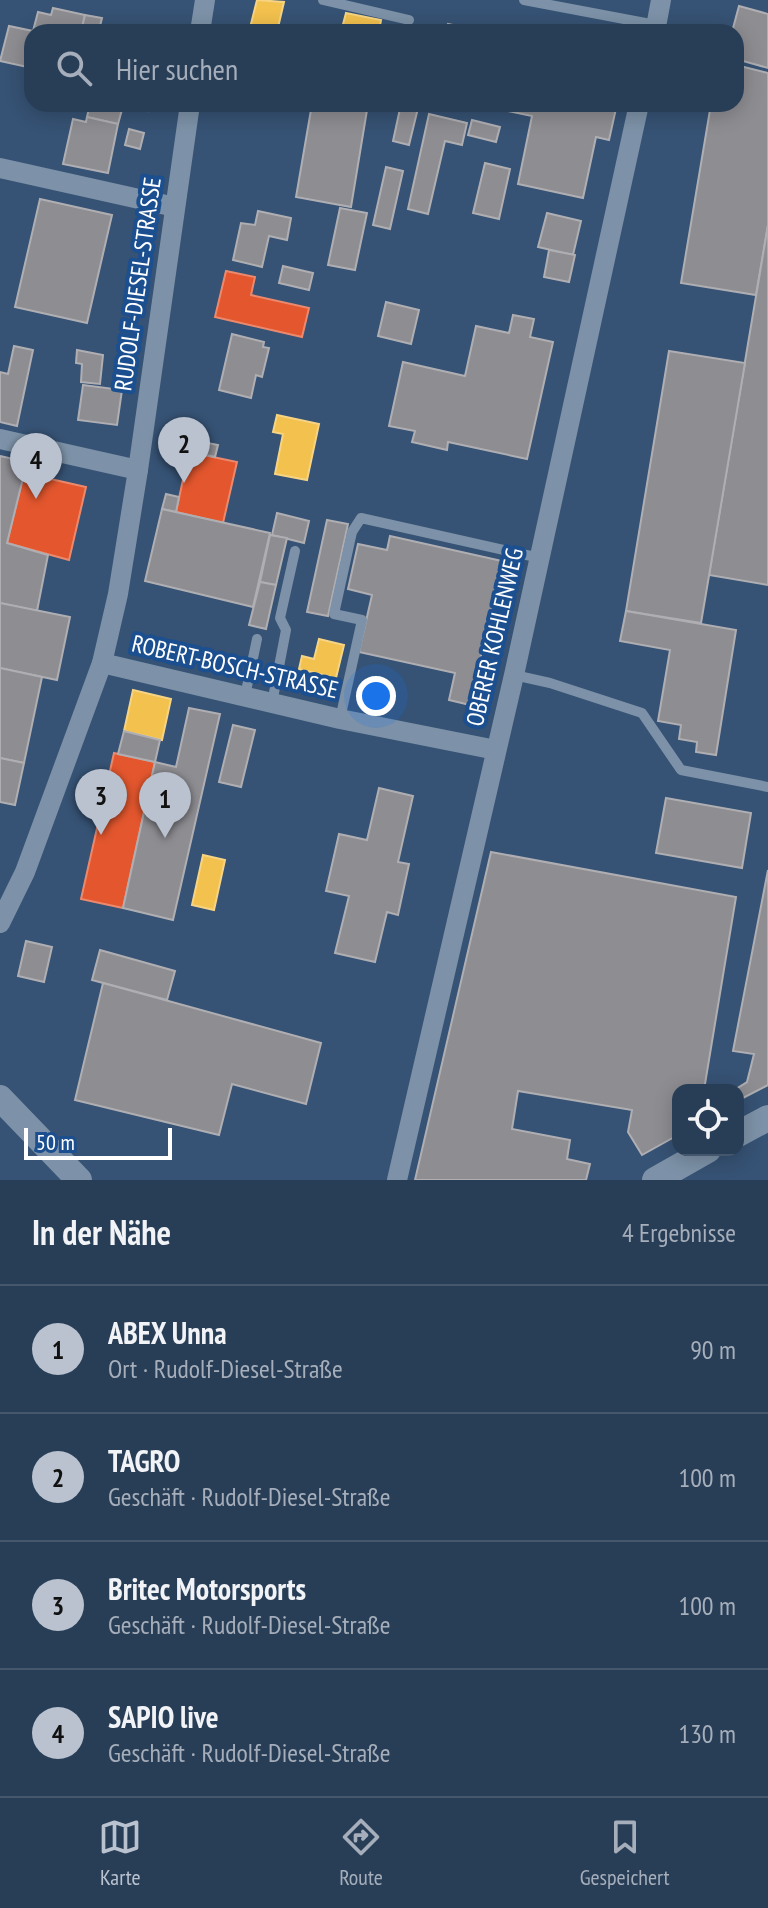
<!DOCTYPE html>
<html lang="de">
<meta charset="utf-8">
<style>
:root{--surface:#283e57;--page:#30455d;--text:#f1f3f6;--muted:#a5aeba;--line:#44576d;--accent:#b9c2ce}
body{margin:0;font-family:"PT Sans Narrow",sans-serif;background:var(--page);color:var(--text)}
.controls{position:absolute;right:24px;bottom:24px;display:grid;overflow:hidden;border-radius:16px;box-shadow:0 4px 20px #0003}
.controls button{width:72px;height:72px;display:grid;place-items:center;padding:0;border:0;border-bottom:2px solid var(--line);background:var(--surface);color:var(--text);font:40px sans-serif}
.scale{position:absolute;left:24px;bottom:20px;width:148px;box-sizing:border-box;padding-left:8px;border:4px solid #fff;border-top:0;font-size:22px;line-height:28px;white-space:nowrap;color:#fff;-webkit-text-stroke:6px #1b4f8f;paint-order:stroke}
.you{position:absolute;left:376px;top:696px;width:28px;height:28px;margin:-20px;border:6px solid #fff;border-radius:50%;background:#1a73e8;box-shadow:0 0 0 12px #1a73e833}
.badge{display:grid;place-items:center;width:52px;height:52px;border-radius:50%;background:var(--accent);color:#111;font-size:26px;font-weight:700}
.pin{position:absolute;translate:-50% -66px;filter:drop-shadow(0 2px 4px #0008)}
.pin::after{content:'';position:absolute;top:42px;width:28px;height:24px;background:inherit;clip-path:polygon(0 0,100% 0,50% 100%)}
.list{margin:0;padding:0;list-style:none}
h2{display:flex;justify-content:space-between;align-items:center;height:104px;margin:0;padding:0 32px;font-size:34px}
h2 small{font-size:26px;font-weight:400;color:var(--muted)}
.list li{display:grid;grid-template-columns:52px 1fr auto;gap:24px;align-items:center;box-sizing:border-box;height:128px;padding:0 32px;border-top:2px solid var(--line)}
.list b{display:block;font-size:30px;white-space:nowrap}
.list p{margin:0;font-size:26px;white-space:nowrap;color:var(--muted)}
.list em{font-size:26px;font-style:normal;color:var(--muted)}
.icon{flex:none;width:44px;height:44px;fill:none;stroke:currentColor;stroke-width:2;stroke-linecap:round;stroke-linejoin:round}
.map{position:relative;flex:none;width:768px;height:1180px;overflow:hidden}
.search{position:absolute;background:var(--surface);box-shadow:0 4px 20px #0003;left:24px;right:24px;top:24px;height:88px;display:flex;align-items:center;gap:20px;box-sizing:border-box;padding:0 28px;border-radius:24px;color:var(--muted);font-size:30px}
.sheet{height:616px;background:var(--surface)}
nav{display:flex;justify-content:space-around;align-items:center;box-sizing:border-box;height:112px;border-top:2px solid var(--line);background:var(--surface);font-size:22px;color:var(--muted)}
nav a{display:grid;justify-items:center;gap:4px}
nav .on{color:var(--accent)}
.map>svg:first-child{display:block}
.homes{fill:#f2c14e;stroke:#f6d483;stroke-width:2}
.shops{fill:#e4572e;stroke:#ec896d;stroke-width:2}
.industry{fill:#8d8d92;stroke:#afafb3;stroke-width:2}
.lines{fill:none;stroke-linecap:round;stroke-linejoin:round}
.service{stroke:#7d92a8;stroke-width:10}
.minor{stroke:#7d92a8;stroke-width:20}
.tertiary{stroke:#7d92a8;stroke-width:26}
.labels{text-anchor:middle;stroke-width:8;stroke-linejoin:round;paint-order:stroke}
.street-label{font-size:24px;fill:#fff;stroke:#1b4f8f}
</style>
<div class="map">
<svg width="768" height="1180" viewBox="0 0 768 1180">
<rect width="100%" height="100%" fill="#365274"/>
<g class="homes">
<path d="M257,0l27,2 -7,30 -27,-4z"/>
<path d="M346,13l35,7 -2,12h-38z"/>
<path d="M277,415l42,9 -12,56 -32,-6 8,-40 -10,-2z"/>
<path d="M319,639l25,6 -8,33 -37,-9 3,-13 12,3z"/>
<path d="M133,690l38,9 -9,41 -38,-9z"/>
<path d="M203,855l22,5 -11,50 -22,-5z"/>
</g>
<g class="shops">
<path d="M226,271l29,6 -4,18 58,13 -7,29 -87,-20z"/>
<path d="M189,452l48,10 -14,61 -47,-11z"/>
<path d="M24,473l62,14 -17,73 -62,-17z"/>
<path d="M114,753l41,9 -32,146 -42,-9z"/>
</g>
<g class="industry">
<path d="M739,6l29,8v54l-32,-9v-27h-4z"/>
<path d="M53,8l32,7 -4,16 -17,-4 -1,5h-31v36l-32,-7 9,-35 24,5 5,-19 13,3z"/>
<path d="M85,15l17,3 -3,12 9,2h-27z"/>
<path d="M448,24l39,8h-41z"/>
<path d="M736,65l32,8v152l-12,70 -75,-12 30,-179h25z"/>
<path d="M90,104h59l-1,7 -25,-5 -5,18 -31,-7z"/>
<path d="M312,104h56l-17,103 -55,-10z"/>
<path d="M401,104h18l-10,41 -16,-4z"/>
<path d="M475,104h142l-8,36 -13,-3 -13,61 -65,-14 14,-68z"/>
<path d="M429,114l38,9 -5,22 -17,-4 -17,73 -20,-5z"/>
<path d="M87,117l31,7 -10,49 -45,-9 10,-45 13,3z"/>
<path d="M472,120l28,7 -4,15 -28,-7z"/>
<path d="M129,129l15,4 -4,16 -15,-4z"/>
<path d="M485,163l25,6 -11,50 -26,-6z"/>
<path d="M386,167l17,4 -13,58 -17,-4z"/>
<path d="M40,199l72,16 -25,108 -72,-16z"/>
<path d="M340,208l27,5 -12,57 -27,-5z"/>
<path d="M258,211l33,7 -4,22 -18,-4 -7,31 -29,-7 8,-37 14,2z"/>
<path d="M547,213l34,8 -8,34 -35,-8z"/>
<path d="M768,225v360l-59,-10z"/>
<path d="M549,250l26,5 -6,27 -25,-5z"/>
<path d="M283,266l30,7 -4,17 -30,-7z"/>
<path d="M386,302l33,8 -8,34 -33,-8z"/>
<path d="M513,315l21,4 -4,18 23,5 -26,117 -79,-17 -1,8 -35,-8 3,-11 -26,-5 14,-64 62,14 11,-50 33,7z"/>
<path d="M232,334l32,8 -1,5 6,1 -7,29 -6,-2 -5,23 -32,-8z"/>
<path d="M14,346l19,4 -16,76 -17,-4v-50l8,2z"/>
<path d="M77,350l26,5 -3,29 -19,-2 1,-18 -6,-1z"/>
<path d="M669,351l76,12 -44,260 -75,-12z"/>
<path d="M83,385l39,5 -5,35 -39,-5z"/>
<path d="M178,437l40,8 -3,12 -40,-9z"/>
<path d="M0,456l27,6 -20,81 41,12 -11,56 -37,-8z"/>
<path d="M166,494l13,3 -3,15 -14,-3z"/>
<path d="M162,509l108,24 -17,74 -108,-26z"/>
<path d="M277,513l32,8 -5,22 -32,-8z"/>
<path d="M327,520l21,4 -20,92 -21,-4z"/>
<path d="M270,535l17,3 -11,47 -16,-3z"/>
<path d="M390,536l112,25 -32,144 -21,-5 6,-27 -96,-21 13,-57 -24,-6 10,-45 29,6z"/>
<path d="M260,582l16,3 -10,44 -17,-4z"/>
<path d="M0,603l70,14 -13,63 -57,-12z"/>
<path d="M626,611l110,19 -20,125 -20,-3 1,-10 -18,-3 2,-14 -23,-4 12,-71 -50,-9z"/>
<path d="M0,668l42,9 -18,86 -24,-5z"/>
<path d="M189,708l31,6 -47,206 -50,-12 32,-146 21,5z"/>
<path d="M233,725l22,5 -14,57 -22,-5z"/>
<path d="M124,731l36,9 -5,22 -37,-8z"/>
<path d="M0,758l24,5 -9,42 -15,-3z"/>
<path d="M379,788l34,8 -15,66 11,2 -11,51 -11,-3 -12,50 -40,-9 14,-57 -23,-5 13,-57 28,6z"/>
<path d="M666,798l85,15 -9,55 -86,-15z"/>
<path d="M491,852l245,45 -32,193h-26v45l-36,20 -14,-23 4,-22 -114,-19 -6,38 58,11 -3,19 23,5 -4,16h-171z"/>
<path d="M768,870v215l-25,13 -7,-9 11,-7 7,-28 -21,-3z"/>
<path d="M26,941l26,6 -8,35 -26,-6z"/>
<path d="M100,950l75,21 -8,29 -75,-20z"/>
<path d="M103,983l218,60 -15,61 -74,-20 -13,51 -144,-35z"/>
</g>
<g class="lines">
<g class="service">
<path d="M323,0l86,20"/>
<path d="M524,0l132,25"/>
<path d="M514,675l36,8 92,30 39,57 87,17"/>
<path d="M245,696l12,-57"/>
<path d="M272,703l14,-73 -6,-12 15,-67"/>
<path d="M340,719l22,-99 -28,-6 18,-82 9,-14 179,40"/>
</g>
<g class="minor">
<path d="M200,32l5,-32"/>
<path d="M655,32l6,-32"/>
<path d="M0,168l175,39"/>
<path d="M0,439l138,31"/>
<path d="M102,663l238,56 156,31"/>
<path d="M0,923l25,-51 77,-209 16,-69 20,-124 52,-366"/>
<path d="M397,1180l117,-505 125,-571"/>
</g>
<g class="tertiary">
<path d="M0,1098l79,82"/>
<path d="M738,1134l30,-16"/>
<path d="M655,1180l53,-30"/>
</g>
</g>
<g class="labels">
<g class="street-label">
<text transform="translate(138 284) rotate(-82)" y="8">RUDOLF-DIESEL-STRASSE</text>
<text transform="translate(495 637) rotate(-77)" y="8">OBERER KOHLENWEG</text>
<text transform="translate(235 667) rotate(13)" y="8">ROBERT-BOSCH-STRASSE</text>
</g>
</g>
</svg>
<div class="controls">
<button><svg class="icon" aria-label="locate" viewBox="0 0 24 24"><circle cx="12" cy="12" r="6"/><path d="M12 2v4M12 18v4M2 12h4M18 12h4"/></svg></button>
</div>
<div class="scale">50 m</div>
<div class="you"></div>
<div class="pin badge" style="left:165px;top:838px">1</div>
<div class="pin badge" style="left:184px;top:483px">2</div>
<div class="pin badge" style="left:101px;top:835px">3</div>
<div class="pin badge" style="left:36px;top:499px">4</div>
<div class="search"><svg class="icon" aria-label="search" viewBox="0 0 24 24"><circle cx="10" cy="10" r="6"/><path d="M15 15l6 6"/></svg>Hier suchen</div>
</div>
<section class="sheet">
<h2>In der Nähe<small>4 Ergebnisse</small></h2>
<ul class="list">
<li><span class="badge">1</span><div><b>ABEX Unna</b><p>Ort · Rudolf-Diesel-Straße</p></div><em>90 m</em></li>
<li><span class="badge">2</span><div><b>TAGRO</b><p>Geschäft · Rudolf-Diesel-Straße</p></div><em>100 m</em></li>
<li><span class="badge">3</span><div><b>Britec Motorsports</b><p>Geschäft · Rudolf-Diesel-Straße</p></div><em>100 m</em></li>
<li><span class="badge">4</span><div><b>SAPIO live</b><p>Geschäft · Rudolf-Diesel-Straße</p></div><em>130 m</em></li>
</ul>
</section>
<nav>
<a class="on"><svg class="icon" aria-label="map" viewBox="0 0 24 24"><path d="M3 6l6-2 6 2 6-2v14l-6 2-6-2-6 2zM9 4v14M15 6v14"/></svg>Karte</a>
<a><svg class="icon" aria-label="directions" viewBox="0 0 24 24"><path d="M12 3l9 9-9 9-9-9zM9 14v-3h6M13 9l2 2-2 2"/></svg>Route</a>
<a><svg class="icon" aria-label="saved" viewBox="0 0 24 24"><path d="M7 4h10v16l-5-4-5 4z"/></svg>Gespeichert</a>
</nav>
